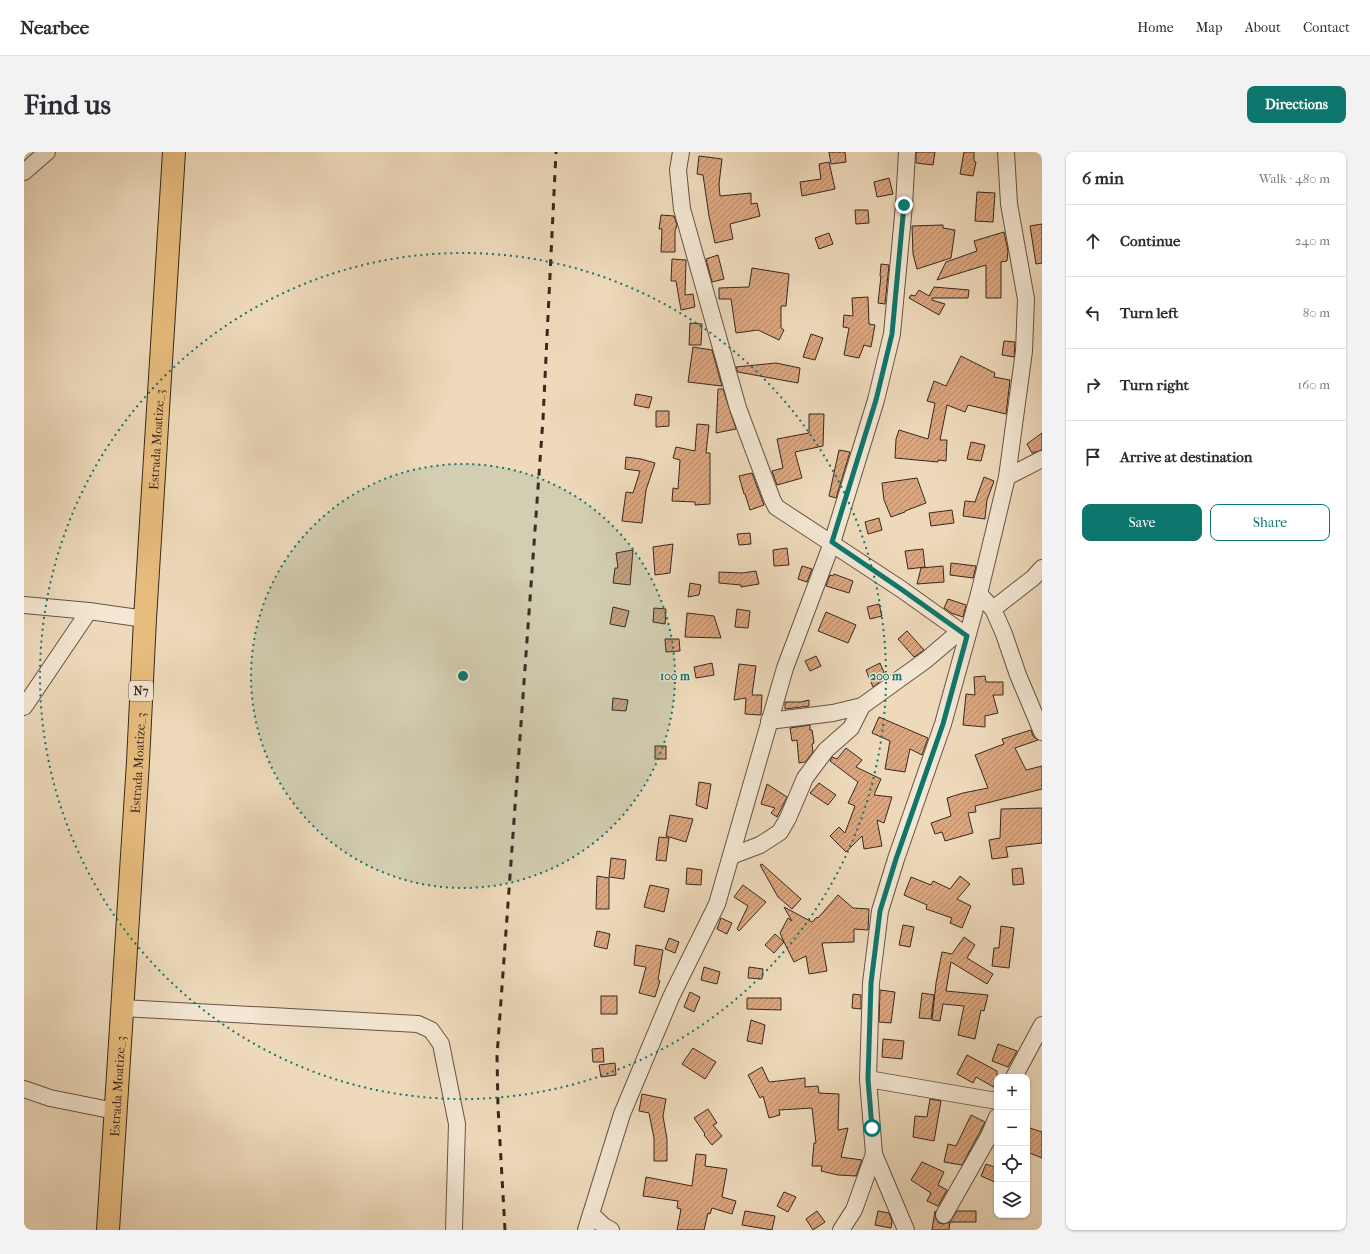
<!DOCTYPE html>
<meta charset="utf-8">
<style>
:root{--surface:#fff;--page:#f2f2f3;--text:#2b2b33;--muted:#7c7c81;--line:#e1e1e2;--accent:#0f766e}
body{margin:0;font-family:"IM FELL French Canon",serif;background:var(--page);color:var(--text)}
.controls{position:absolute;right:12px;bottom:12px;display:grid;overflow:hidden;border-radius:8px;box-shadow:0 1px 3px #0004}
.controls button{width:36px;height:36px;display:grid;place-items:center;padding:0;border:0;border-bottom:1px solid var(--line);background:var(--surface);color:var(--text);font:20px sans-serif}
.stop{position:absolute;width:12px;height:12px;margin:-9px;border:3px solid #0f766e;border-radius:50%;background:#fff}
.stop.end{background:#0f766e;border-color:#fff;box-shadow:0 1px 4px #0008}
.list{margin:0;padding:0;list-style:none}
h2{display:flex;justify-content:space-between;align-items:center;height:52px;margin:0;padding:0 16px;font-size:17px}
h2 small{font-size:13px;font-weight:400;color:var(--muted)}
.list li{display:grid;grid-template-columns:26px 1fr auto;gap:12px;align-items:center;box-sizing:border-box;height:72px;padding:0 16px;border-top:1px solid var(--line)}
.list b{display:block;font-size:15px;white-space:nowrap}
.list em{font-size:13px;font-style:normal;color:var(--muted)}
.actions{display:flex;gap:8px;padding:12px 16px}
.actions a{flex:1;padding:9px 0;border:1px solid var(--accent);border-radius:8px;text-align:center;font-size:14px;color:var(--accent)}
.actions .main{background:var(--accent);color:#fff}
.icon{flex:none;width:22px;height:22px;fill:none;stroke:currentColor;stroke-width:2;stroke-linecap:round;stroke-linejoin:round}
.map{position:relative;flex:none;width:1018px;height:1078px;overflow:hidden;border-radius:8px}
header{display:flex;align-items:center;gap:24px;box-sizing:border-box;height:56px;padding:0 20px;background:var(--surface);border-bottom:1px solid var(--line)}
header strong{font-size:19px}
nav{display:flex;gap:22px;margin-inline-start:auto;font-size:14px}
.intro{display:flex;align-items:center;justify-content:space-between;box-sizing:border-box;height:96px;padding:0 24px}
h1{margin:0;font-size:28px}
.button{padding:10px 18px;border-radius:8px;background:var(--accent);color:#fff;font-size:14px;font-weight:700}
main{display:flex;gap:24px;padding:0 24px}
aside{flex:1;background:var(--surface);border-radius:8px;box-shadow:0 1px 3px #0004}
.map>svg:first-child{display:block}
.building{fill:url(#building-hatch);stroke:#382820}
.lines{fill:none;stroke-linecap:round;stroke-linejoin:round}
.street-casing{stroke:#665447;stroke-width:18}
.highway-casing{stroke:#382820;stroke-width:24}
.street{stroke:#f4e7d3;stroke-width:16}
.highway{stroke:#e7bd7e;stroke-width:22}
.rail{stroke:#382820;stroke-width:3;stroke-dasharray:7 7;stroke-linecap:butt}
.route{stroke:#0f766e;stroke-width:5}
.ring{fill:none;stroke:#0f766e;stroke-width:2;stroke-dasharray:2 4}
.labels{text-anchor:middle;stroke-width:3;stroke-linejoin:round;paint-order:stroke}
.shield{fill:#f4e7d3;stroke:#706156;stroke-width:1}
.shield-label{font-size:12px;font-weight:bold;fill:#382820}
.street-label{font-size:13px;fill:#382820;stroke:#f4e7d3}
.centre{fill:#0f766e;stroke:#f4e7d3;stroke-width:2}
.ring-label{font-size:12px;text-anchor:middle;font-weight:bold;fill:#0f766e;stroke:#f4e7d3;stroke-width:3;stroke-linejoin:round;paint-order:stroke}
</style>
<header>
<strong>Nearbee</strong>
<nav><a>Home</a><a>Map</a><a>About</a><a>Contact</a></nav>
</header>
<div class="intro"><h1>Find us</h1><a class="button">Directions</a></div>
<main>
<div class="map">
<svg width="1018" height="1078" viewBox="0 0 1018 1078">
<defs>
<pattern id="building-hatch" width="6" height="6" patternUnits="userSpaceOnUse"><rect width="6" height="6" fill="#dba781"/><path d="M-1 1l2-2M0 6l6-6M5 7l2-2" fill="none" stroke="#b38869"/></pattern>
</defs>
<rect width="100%" height="100%" fill="#eedabb"/>
<filter id="stains"><feTurbulence type="fractalNoise" baseFrequency=".005" numOctaves="4"/><feColorMatrix values="0 0 0 0 .2 0 0 0 0 .09 0 0 0 0 .02 0 0 0 .5 -.17"/></filter>
<radialGradient id="worn" r=".72"><stop offset=".6" stop-color="#630" stop-opacity="0"/><stop offset="1" stop-color="#630" stop-opacity=".3"/></radialGradient>
<g class="building">
<path d="M805,0h16l1,10 -15,2z"/>
<path d="M892,0h19l-2,13 -17,-2z"/>
<path d="M940,0h10v9l2,1 -3,14 -13,-2z"/>
<path d="M675,4l23,3 -3,25 1,12 31,-3v11l6,-1 3,13 -30,8 3,15 -18,4 -6,-27 -6,-41 -6,-1z"/>
<path d="M805,10l6,27 -33,7 -2,-14 21,-3 -2,-15z"/>
<path d="M865,26l4,16 -16,3 -3,-15z"/>
<path d="M953,40l18,1 -2,29 -18,-1z"/>
<path d="M831,58h13l1,13 -13,1z"/>
<path d="M637,63l13,1 3,9 -2,6v21h-14l1,-23h-3z"/>
<path d="M1018,72v39l-6,1 -6,-38z"/>
<path d="M919,73v3l12,2 -4,28 -34,11 -4,-15 -1,-28z"/>
<path d="M980,80l4,19 -1,10 -6,1v36h-15v-33l-49,15 9,-18 31,-11 -3,-10z"/>
<path d="M805,81l4,11 -14,5 -4,-11z"/>
<path d="M694,103l6,24 -12,3 -6,-23z"/>
<path d="M648,107l14,1 -1,35 8,-1 2,13 -14,3 -5,-29h-5z"/>
<path d="M857,112l8,1 -4,39 -7,-1 3,-27h-1z"/>
<path d="M728,116l37,6 -3,32h-5v22l3,2 -5,10 -21,-10 -22,3 -5,-34h-12v-11l30,-1z"/>
<path d="M910,135l35,3 -1,8h-36v2l13,4 -6,11 -30,-17 2,-3 4,1 4,-6 10,6z"/>
<path d="M844,145l1,27 6,1 -4,22 -7,-2 -5,13 -15,-3 5,-27 -6,-1 1,-12 9,1 -1,-18z"/>
<path d="M666,171l12,1 -1,21h-12z"/>
<path d="M787,182l12,4 -8,22 -12,-3z"/>
<path d="M980,189l11,1 -1,15 -12,-2z"/>
<path d="M669,195l19,3 10,36 -34,-4z"/>
<path d="M937,204l34,17 -1,4 16,3 -4,34 -38,-9 -3,7 -18,-7 -7,35h7l-1,21 -8,-1v2l-43,-4 1,-19 3,-9 29,9 7,-36 -8,-2 7,-20 12,5z"/>
<path d="M752,211l24,5 -2,15 -60,-11 -2,-5z"/>
<path d="M694,237h5l13,40 -20,4z"/>
<path d="M612,242l16,3 -3,11 -15,-3z"/>
<path d="M632,259h13v15l-13,1z"/>
<path d="M785,262h15l-1,32 -28,6 7,26 -25,7 -5,-14 11,-3 -6,-29 32,-6z"/>
<path d="M673,272l12,1 -3,28h4v51l-15,1v-3l-23,-1 1,-13 5,1 2,-29 -7,-2 3,-11 19,4z"/>
<path d="M1018,281v17l-10,3 -5,-9z"/>
<path d="M947,290l14,3 -4,16 -14,-2z"/>
<path d="M815,298l11,2 -14,46 -7,-2z"/>
<path d="M602,305l15,2 14,4 -9,27 -4,33 -20,-2 4,-29 7,1 7,-22 -15,-2z"/>
<path d="M728,321l12,32 -14,5 -5,-16h-1l-5,-18z"/>
<path d="M960,325l10,4 -7,19 -2,19 -22,-3 2,-15 10,1z"/>
<path d="M893,326l9,25 -21,8v1l-14,5 -7,-17 -2,-17z"/>
<path d="M928,358l2,13 -23,3 -2,-13z"/>
<path d="M855,366l3,12 -14,4 -3,-12z"/>
<path d="M726,381l1,11 -12,1 -2,-11z"/>
<path d="M649,392l-3,29 -15,2 -2,-28z"/>
<path d="M763,396l2,17 -15,1 -1,-16z"/>
<path d="M899,397l2,18 -17,2 -3,-18z"/>
<path d="M609,398l-3,35 -17,-2 2,-15h3l-2,-15z"/>
<path d="M927,411l25,3 -3,12 -23,-3z"/>
<path d="M778,414l10,3 -5,13 -9,-3z"/>
<path d="M919,414l1,16 -27,2 4,-16z"/>
<path d="M732,419l3,13 -18,3v-2l-22,-2v-11l23,1z"/>
<path d="M810,422l19,7 -4,12 -23,-7 4,-11 3,1z"/>
<path d="M666,431l11,2 -2,10 -11,2z"/>
<path d="M924,447l18,6 -3,12 -12,-4 -7,-5z"/>
<path d="M855,452l3,12 -12,3 -3,-12z"/>
<path d="M589,455l16,4 -4,16 -15,-3z"/>
<path d="M630,456l12,1 -1,15 -12,-2z"/>
<path d="M713,457l13,2 -2,17 -13,-1z"/>
<path d="M802,460l30,13 -8,18 -30,-12z"/>
<path d="M663,461l27,3 7,22 -36,-1z"/>
<path d="M883,479l17,19 -10,7 -16,-18z"/>
<path d="M641,487h14l1,12 -14,1z"/>
<path d="M792,504l5,10 -11,5 -5,-10z"/>
<path d="M688,511l2,12 -18,3 -2,-11z"/>
<path d="M856,511l6,14 -13,10 -7,-17z"/>
<path d="M715,512l17,2 -4,29h10l-1,20 -16,-1 1,-16 -12,2z"/>
<path d="M961,524l1,6h17v13h-10l5,18 -13,3v11l-22,-2 3,-31 9,1 -1,-18z"/>
<path d="M589,546l15,2 -2,11 -14,-1z"/>
<path d="M785,548v6l-24,3v-7h16z"/>
<path d="M855,565l49,21 -6,17 -12,-6 -5,23 -20,-3 5,-28 -18,-8z"/>
<path d="M786,573v5h2l2,13 -2,1 1,8 -8,10 -6,1 -2,-23 -5,1 -2,-13z"/>
<path d="M1007,578l2,6 5,4 -23,8 11,22 16,-4v23l-67,17 1,6 -8,1 5,20 -28,8 -3,-9 -7,2 -4,-11 20,-7 -4,-18 16,-5 25,-5 -13,-33 29,-11 -2,-5z"/>
<rect x="631" y="594" width="11" height="13"/>
<path d="M822,596l16,12 -6,7 25,12 -7,16 18,2 -8,26 -7,-3 5,26 -18,3 -2,-13 -16,16 -16,-16 9,-9 6,6 10,-27 -7,-3 10,-21 -28,-21 2,-4 5,2z"/>
<path d="M675,630l12,2 -4,25 -11,-4z"/>
<path d="M795,631l17,12 -8,10 -18,-12z"/>
<path d="M743,632l20,13 -10,20 -6,-4 4,-5 -14,-4z"/>
<path d="M1018,656v35l-36,4 2,10 -16,2 -3,-19 11,-2 1,-29z"/>
<path d="M646,663l23,4 -7,23 -20,-6z"/>
<path d="M635,685l10,1 -3,23 -10,-1z"/>
<path d="M587,706l15,2 -2,19 -15,-2z"/>
<path d="M738,712l39,35 -9,10 -14,-12 -18,-32z"/>
<path d="M663,716l15,2 -1,15 -15,-1z"/>
<path d="M998,716l2,16 -11,1 -1,-16z"/>
<path d="M573,724l12,2v31h-13z"/>
<path d="M936,724l10,8 -13,15 14,7 -9,22 -12,-5 2,-5 -26,-9 1,-4 -23,-10 7,-18 20,8 2,-4 17,8z"/>
<path d="M626,733l19,4 -5,23 -20,-5z"/>
<path d="M719,733l23,17 -27,29 -2,-2 11,-23 -14,-9z"/>
<path d="M814,743l15,13 16,1 -1,21 -14,-1v13l-32,1 5,28 -18,3 -3,-18 -12,6 -10,-20 -10,11 -9,-8 10,-11 9,8 -4,-9 8,-15 4,3 -8,-14 28,15 5,-5 1,1z"/>
<path d="M697,766l11,5 -5,11 -10,-5z"/>
<path d="M879,773l11,2 -4,20 -11,-2z"/>
<path d="M977,774l13,2 -5,40 -17,-2 2,-18h5z"/>
<path d="M573,779l13,3 -3,15 -13,-3z"/>
<path d="M940,785l11,8 -8,13 26,16 -6,10 -36,-22 -5,29 42,4 -4,16 -3,-1 -6,29 -17,-4 6,-29 -21,-2 -3,17 -8,-1 4,-37 6,-31 10,2z"/>
<path d="M645,786l10,4 -4,11 -10,-4z"/>
<path d="M612,793l27,5 -5,30 2,1 -5,16 -16,-4 7,-26 -12,-2z"/>
<path d="M680,815l16,5 -3,12 -16,-4z"/>
<path d="M725,815l14,2 -1,10 -14,-1z"/>
<path d="M856,838l15,2 -4,31 -12,-1z"/>
<path d="M666,840l10,5 -6,15 -10,-5z"/>
<path d="M898,841l12,2 -3,24 -12,-1z"/>
<path d="M829,842l8,1v14l-9,-1z"/>
<rect x="577" y="844" width="16" height="18"/>
<path d="M723,846h34v12l-34,-1z"/>
<path d="M727,868l14,5 -3,19 -15,-3z"/>
<path d="M859,887l21,2 -2,18 -20,-2z"/>
<path d="M974,892l19,7 -9,16 -16,-6z"/>
<path d="M579,896l1,14h-11l-1,-13z"/>
<path d="M669,896l23,14 -11,17 -23,-15z"/>
<path d="M943,903l30,16v18l-21,-12 -3,6 -16,-9z"/>
<path d="M591,911l1,12 -15,2 -2,-12z"/>
<path d="M738,915l7,15 36,-4v9l13,-1 1,7 20,1 -1,36 10,-2 -7,29 21,3 -6,16 -18,-1 -17,-4 1,-5h-10l2,-23h2l-4,-35 -33,2 1,5 -11,3 -6,-22 -3,2 -12,-23z"/>
<path d="M618,942l24,5 -3,17 4,23v22h-13v-23l-5,-25 -10,-2z"/>
<path d="M906,947l11,2 -7,40 -21,-4 2,-21 12,1z"/>
<path d="M684,957l9,14 -4,2 9,11 -10,9 -8,-10 1,-1 -11,-16z"/>
<path d="M947,963l14,7 -5,10 -18,33 -18,-3 4,-18 8,2z"/>
<path d="M1003,975l15,5v26l-15,-6z"/>
<path d="M672,1002l10,1 -1,11 22,3 -5,28 14,4 -4,13 -20,-6 -2,6 -2,-1 -4,17h-27l4,-21 -4,-1 1,-7 -35,-5 3,-19 46,9z"/>
<path d="M898,1010l22,10 -6,13 9,5 -9,16 -11,-5 4,-8 -20,-13z"/>
<path d="M962,1012l11,4v15l-16,-7z"/>
<path d="M760,1040l12,5 -8,15 -11,-6z"/>
<path d="M721,1059l30,5 -3,14 -30,-5z"/>
<path d="M793,1059l8,11 -12,8 -7,-11z"/>
<path d="M854,1059l11,2 3,8 -1,7 -16,-3z"/>
<path d="M911,1059l1,8 3,4 5,1 6,-2 -1,8h-17z"/>
<path d="M933,1059h19v11h-26z"/>
</g>
<g class="lines">
<defs>
<g id="street">
<path d="M657,0l-3,18 4,39 56,199 34,91 4,8 125,82 66,47"/>
<path d="M0,20l23,-20"/>
<path d="M983,325l35,-18"/>
<path d="M955,442l14,15 11,25 14,41 24,57"/>
<path d="M0,453l65,6 56,8"/>
<path d="M969,457l40,-31 9,-10"/>
<path d="M0,555l65,-96"/>
<path d="M745,569l64,-8 29,-7 64,-46 34,-29"/>
<path d="M707,704l29,-11 20,-13 8,-14 17,-40 21,-28 25,-22 11,-22"/>
<path d="M98,856l296,16 13,6 10,14 16,80 -3,106"/>
<path d="M990,925l28,-52"/>
<path d="M844,927l129,22"/>
<path d="M0,937l26,9 65,13"/>
<path d="M567,1062l14,13 6,3"/>
<path d="M920,1063l45,-79 8,-19"/>
<path d="M562,1078l36,-116 49,-117 46,-93 68,-236 47,-125 44,-143 16,-66 12,-129 3,-53"/>
<path d="M817,1078l13,-20 20,-56"/>
<path d="M882,1078l-32,-76 -6,-75 3,-96 9,-72 16,-52 47,-135 36,-130 28,-117 17,-126 2,-52 -17,-95 -3,-52"/>
</g>
<g id="highway">
<path id="s1" d="M84,1078l30,-468 7,-143 29,-467"/>
</g>
</defs>
<use href="#street" class="street-casing"/>
<use href="#highway" class="highway-casing"/>
<use href="#street" class="street"/>
<use href="#highway" class="highway"/>
<path class="rail" d="M481,1078l-7,-123 -1,-51 46,-637 13,-267"/>
</g>
<g class="lines">
<path class="route" d="M848,976l-4,-49 3,-96 9,-72 16,-52 47,-135 24,-88 -66,-47 -69,-47 44,-142 16,-66 12,-129"/>
</g>
<circle cx="439" cy="524" r="212" fill="#0f766e" fill-opacity=".12"/>
<g class="ring">
<circle cx="439" cy="524" r="212"/>
<circle cx="439" cy="524" r="423"/>
</g>
<g class="labels">
<rect class="shield" x="105" y="529" width="24" height="20" rx="3"/>
<g class="shield-label">
<text x="117" y="543">N7</text>
</g>
<g class="street-label">
<text dy="5" stroke="none"><textPath href="#s1" startOffset="792">Estrada Moatize_3</textPath></text>
<text dy="5" stroke="none"><textPath href="#s1" startOffset="468">Estrada Moatize_3</textPath></text>
<text dy="5" stroke="none"><textPath href="#s1" startOffset="144">Estrada Moatize_3</textPath></text>
</g>
</g>
<circle cx="439" cy="524" r="6" class="centre"/>
<g class="ring-label">
<text x="651" y="528">100 m</text>
<text x="862" y="528">200 m</text>
</g>
<rect width="100%" height="100%" filter="url(#stains)"/>
<rect width="100%" height="100%" fill="url(#worn)"/>
</svg>
<div class="controls">
<button>+</button>
<button>−</button>
<button><svg class="icon" aria-label="locate" viewBox="0 0 24 24"><circle cx="12" cy="12" r="6"/><path d="M12 2v4M12 18v4M2 12h4M18 12h4"/></svg></button>
<button><svg class="icon" aria-label="layers" viewBox="0 0 24 24"><path d="M12 4l9 5-9 5-9-5zM3 14l9 5 9-5"/></svg></button>
</div>
<div class="stop" style="left:848px;top:976px"></div>
<div class="stop end" style="left:880px;top:53px"></div>
</div>
<aside>
<h2>6 min<small>Walk · 480 m</small></h2>
<ul class="list">
<li><svg class="icon" aria-label="ahead" viewBox="0 0 24 24"><path d="M12 20V5M6 11l6-6 6 6"/></svg><div><b>Continue</b></div><em>240 m</em></li>
<li><svg class="icon" aria-label="left" viewBox="0 0 24 24"><path d="M17 20v-9H6M10 6l-5 5 5 5"/></svg><div><b>Turn left</b></div><em>80 m</em></li>
<li><svg class="icon" aria-label="right" viewBox="0 0 24 24"><path d="M7 20v-9h11M14 6l5 5-5 5"/></svg><div><b>Turn right</b></div><em>160 m</em></li>
<li><svg class="icon" aria-label="arrive" viewBox="0 0 24 24"><path d="M6 21V4h12l-3 4 3 4H6"/></svg><div><b>Arrive at destination</b></div></li>
</ul>
<div class="actions"><a class="main">Save</a><a>Share</a></div>
</aside>
</main>
